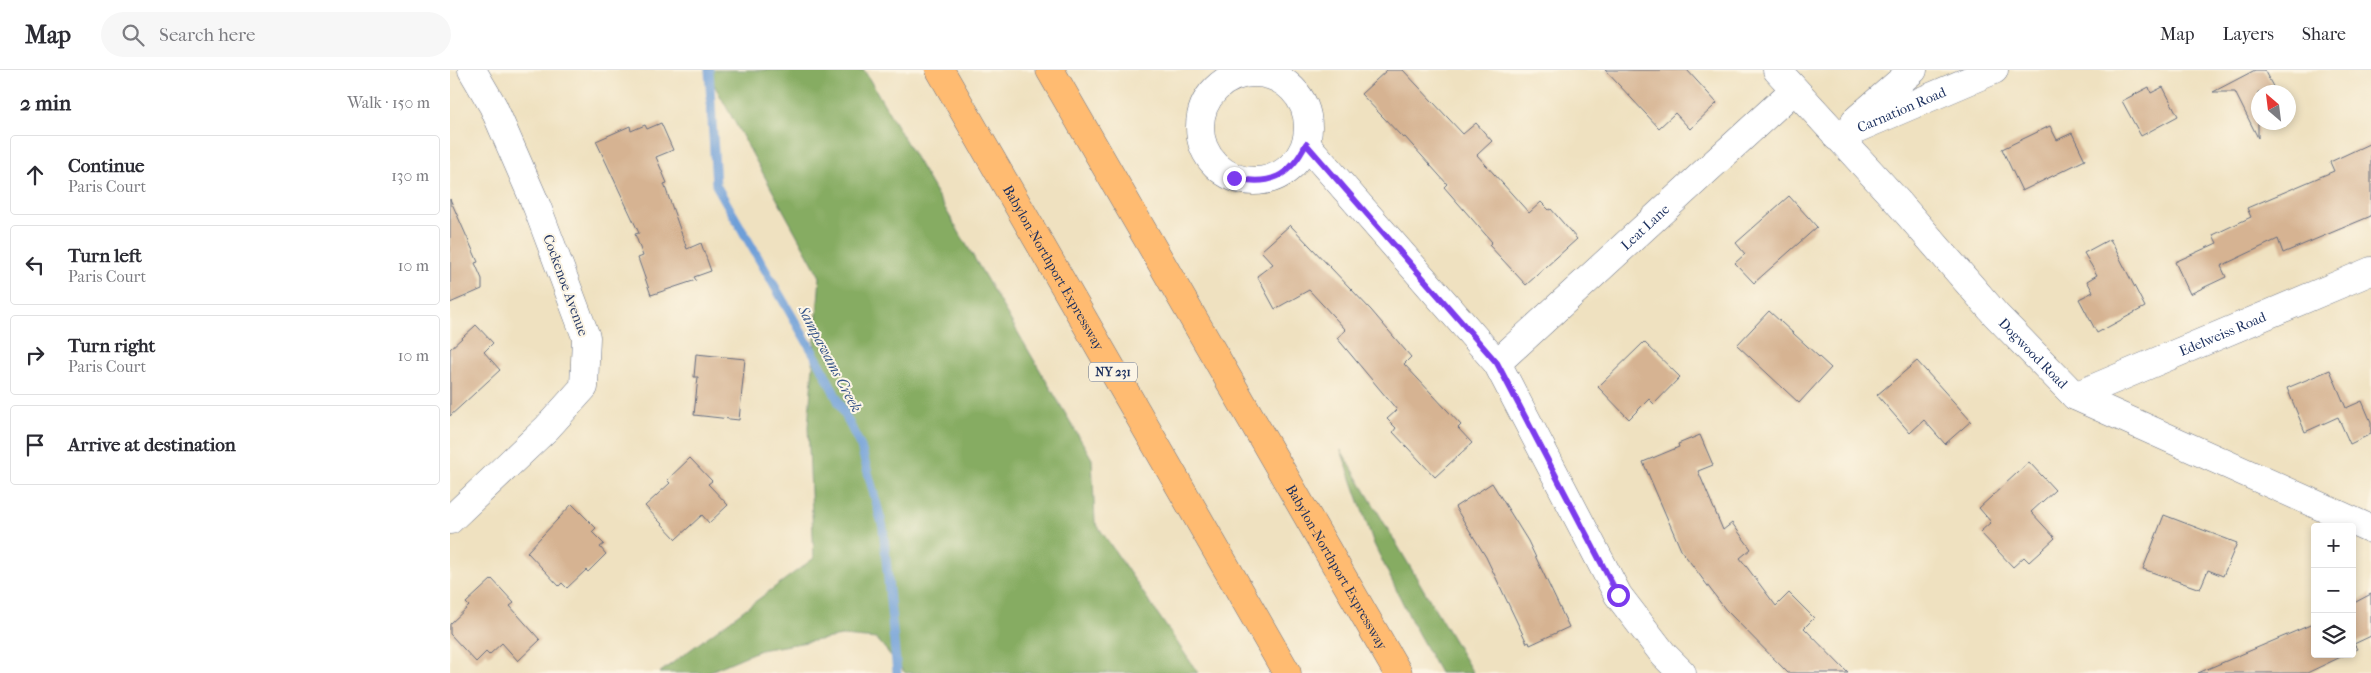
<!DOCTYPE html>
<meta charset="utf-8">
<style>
:root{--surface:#fff;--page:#f7f7f7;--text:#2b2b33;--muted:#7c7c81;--line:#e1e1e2}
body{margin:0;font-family:"IM FELL French Canon",serif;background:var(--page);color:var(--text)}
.controls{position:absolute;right:15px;bottom:15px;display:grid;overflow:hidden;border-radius:5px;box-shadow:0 2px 8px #0003}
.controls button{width:45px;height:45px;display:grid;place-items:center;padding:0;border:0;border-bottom:1px solid var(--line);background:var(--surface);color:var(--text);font:25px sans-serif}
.compass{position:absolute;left:1801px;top:15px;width:45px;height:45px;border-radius:50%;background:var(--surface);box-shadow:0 2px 8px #0003;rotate:332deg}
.stop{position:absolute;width:15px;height:15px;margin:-11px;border:4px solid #7c3aed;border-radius:50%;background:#fff}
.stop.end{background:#7c3aed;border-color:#fff;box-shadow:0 1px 5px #0008}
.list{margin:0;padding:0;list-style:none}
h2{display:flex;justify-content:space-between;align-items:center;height:65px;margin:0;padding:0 20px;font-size:21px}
h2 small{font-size:16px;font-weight:400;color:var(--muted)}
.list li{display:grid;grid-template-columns:32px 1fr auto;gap:15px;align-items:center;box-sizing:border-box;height:80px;margin:0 10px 10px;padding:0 10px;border:1px solid var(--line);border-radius:5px}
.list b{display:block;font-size:19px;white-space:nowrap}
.list p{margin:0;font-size:16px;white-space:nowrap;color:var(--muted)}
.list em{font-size:16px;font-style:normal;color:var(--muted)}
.icon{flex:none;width:28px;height:28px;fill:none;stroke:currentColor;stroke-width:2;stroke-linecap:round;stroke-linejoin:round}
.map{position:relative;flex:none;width:1921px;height:603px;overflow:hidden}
header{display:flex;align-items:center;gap:30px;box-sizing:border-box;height:70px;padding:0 25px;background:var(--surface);border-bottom:1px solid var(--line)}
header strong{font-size:24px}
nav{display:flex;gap:28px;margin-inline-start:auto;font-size:18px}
.search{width:350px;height:45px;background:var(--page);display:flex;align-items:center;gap:12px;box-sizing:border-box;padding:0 18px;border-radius:28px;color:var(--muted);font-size:19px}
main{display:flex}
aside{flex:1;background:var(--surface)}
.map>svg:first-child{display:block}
.forest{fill:#86ac62;stroke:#506e60}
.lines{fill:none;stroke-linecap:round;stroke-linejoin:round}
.stream{stroke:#6e9fd8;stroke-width:9}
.building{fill:#d6b392}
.minor-casing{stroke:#656d80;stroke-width:29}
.major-casing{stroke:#656d80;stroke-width:29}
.minor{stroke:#fff;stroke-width:28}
.major{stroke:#ffbb71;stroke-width:28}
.route{stroke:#7c3aed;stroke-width:6}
.labels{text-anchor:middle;stroke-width:4;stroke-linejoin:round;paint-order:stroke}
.shield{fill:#fcf5e5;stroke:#5e6a86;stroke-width:1}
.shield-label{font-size:12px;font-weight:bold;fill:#1b2f5e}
.street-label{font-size:14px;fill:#1b2f5e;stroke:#fcf5e5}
.water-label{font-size:15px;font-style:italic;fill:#385689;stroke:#fcf5e5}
</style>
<header>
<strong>Map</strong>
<div class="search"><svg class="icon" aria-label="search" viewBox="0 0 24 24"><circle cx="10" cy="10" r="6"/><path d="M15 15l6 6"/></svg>Search here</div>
<nav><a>Map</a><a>Layers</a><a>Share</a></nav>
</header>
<main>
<aside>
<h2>2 min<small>Walk · 150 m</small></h2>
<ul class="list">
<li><svg class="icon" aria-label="ahead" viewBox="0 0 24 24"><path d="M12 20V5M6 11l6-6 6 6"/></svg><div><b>Continue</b><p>Paris Court</p></div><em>130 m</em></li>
<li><svg class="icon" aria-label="left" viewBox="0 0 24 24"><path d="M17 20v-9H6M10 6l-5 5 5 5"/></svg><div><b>Turn left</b><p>Paris Court</p></div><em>10 m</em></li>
<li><svg class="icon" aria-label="right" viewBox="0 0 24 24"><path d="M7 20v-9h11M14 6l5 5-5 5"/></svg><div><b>Turn right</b><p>Paris Court</p></div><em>10 m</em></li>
<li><svg class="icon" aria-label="arrive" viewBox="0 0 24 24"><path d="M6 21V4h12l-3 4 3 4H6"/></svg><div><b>Arrive at destination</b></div></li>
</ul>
</aside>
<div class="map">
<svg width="1921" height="603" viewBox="0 0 1921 603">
<rect width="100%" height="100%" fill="#fcf5e5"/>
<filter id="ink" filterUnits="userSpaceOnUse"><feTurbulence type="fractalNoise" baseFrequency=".02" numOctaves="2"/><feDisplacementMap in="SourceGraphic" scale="10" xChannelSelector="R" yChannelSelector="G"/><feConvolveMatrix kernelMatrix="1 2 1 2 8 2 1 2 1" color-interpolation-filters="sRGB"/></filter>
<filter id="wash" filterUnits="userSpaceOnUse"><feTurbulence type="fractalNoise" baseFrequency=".0096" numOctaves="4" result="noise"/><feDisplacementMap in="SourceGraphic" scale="20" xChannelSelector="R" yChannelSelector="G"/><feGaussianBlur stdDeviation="1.12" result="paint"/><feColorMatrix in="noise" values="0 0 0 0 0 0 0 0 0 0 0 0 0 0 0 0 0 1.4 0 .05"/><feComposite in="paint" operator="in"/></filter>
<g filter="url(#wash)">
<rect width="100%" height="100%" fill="#efe1c0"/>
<g class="forest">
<path d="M256,0h158l228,389 3,63 103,151h-293l-28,-34 -35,-3 -82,14 -54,23h-47l155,-115 -6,-131 12,-150z"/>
<path d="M891,380l132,223h-33l-26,-47 -40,-82z"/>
</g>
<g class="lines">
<path class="stream" d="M259,0l7,115 105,181 40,81 22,80 14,146"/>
</g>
<g id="blocks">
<g class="building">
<path d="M937,0h16l60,64 13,-11 16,18 -15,14 52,58 12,-11 8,8 2,-1 26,30 -51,46 -37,-40 3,-3 -48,-55 3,-3 -42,-47 -2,1 -42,-44z"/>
<path d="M1155,0h82l30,33 -27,26 -15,-16 -16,15z"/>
<path d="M1805,0h9l12,22h-18v46l-23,-46h-22z"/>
<path d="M1699,17l2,6 12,-6 15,29 -37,20 -19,-35z"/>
<path d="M211,53l12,27 -17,7 11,26 -3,1 23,65 14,-6 10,28 -17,6 2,3 -45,15 -13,-37 5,-2 -8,-22 4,-1 -43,-92 34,-15 1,5 14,-6 2,4z"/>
<path d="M1600,56l7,14 15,-7 13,27 -63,31 -20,-42z"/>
<path d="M1921,73v73l-88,37 -5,-14 -57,27 5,11 -36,17 -15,-32 42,-19 -4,-8 38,-18 -4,-9 87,-37 -4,-9z"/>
<path d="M1339,126l28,31 -63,56 -19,-20 10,-9 -9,-11z"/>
<path d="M0,129l28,63 -3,1 7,16v10l-32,14z"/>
<path d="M840,155l81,85 40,47 -7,7 57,61 -3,3 14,15 -37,34 -42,-45 3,-4 -9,-9 10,-9 -60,-72 9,-8 -37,-40 -34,19 -18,-33 16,-12 -12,-13z"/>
<path d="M1660,169l35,68 -48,26 -18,-34 14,-7 -6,-11 10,-6 -13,-22z"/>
<path d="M1319,241l62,57 -32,35 -62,-58z"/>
<path d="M26,255l17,18 -9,9 16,18 -50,46v-67z"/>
<path d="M1194,272l36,35 -26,27 -5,-5 -20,20 -31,-32z"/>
<path d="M246,284l49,5 -6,61 -45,-5 4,-38h-4z"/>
<path d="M1467,291l54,60 -26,23 -21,-24 -14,13 -33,-38z"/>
<path d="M1880,300l16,38 16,-7 9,21v12l-21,10 -12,-27 -33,15 -18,-44z"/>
<path d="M1250,365l13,30 -15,6 25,59 9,-7 19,26 -11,9 36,48 13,-13 25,25 -10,10 44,45h-60l-63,-64 -44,-59 -38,-88 36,-15 -1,-3z"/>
<path d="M240,388l22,23 -4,3 20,21 -19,18 -7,-8 -26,24 -31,-33 25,-23 -3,-3z"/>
<path d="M1579,392l26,28 -24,22 24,26 -26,24 -5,-5 -11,10 -33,-35 11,-10 -12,-14z"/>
<path d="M1042,413l36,58 41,86 -39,18 -1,-3 -2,1 -41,-86 -31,-50z"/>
<path d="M122,434l24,24 -4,4 12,12 -4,3 6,7 -18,18 -2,-2 -19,18 -5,-5 -3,3 -32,-34z"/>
<path d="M1714,445l73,28 -14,33 -15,-6 -8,19 -57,-20z"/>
<path d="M42,509l22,24 -4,3 30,34 -22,21 -16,-18 -13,12 -3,-3 -10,10 -26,-28v-10l19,-18 -3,-3z"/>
<path d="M1921,524v42l-17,8 3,5 -5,3v-48z"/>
<path d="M1865,553v31h32l-40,19h-109z"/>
</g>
</g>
</g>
<g filter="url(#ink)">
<use href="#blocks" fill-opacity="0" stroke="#656d80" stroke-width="1"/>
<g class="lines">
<defs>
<g id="minor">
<path id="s1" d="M1327,0l120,131 99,114 79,81 296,133"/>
<circle cx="804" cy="57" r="54"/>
<path d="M1405,51l58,-51"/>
<path id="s2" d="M1387,67l157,-67"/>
<path d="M856,74l191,219 121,232 46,60 18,18"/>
<path id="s3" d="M1047,293l297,-273"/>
<path id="s4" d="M1625,326l296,-125"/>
<path d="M0,450l97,-92 37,-41 2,-50 -49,-130 -44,-101 -21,-36"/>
</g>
<g id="major">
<path id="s5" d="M490,0l347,603"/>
<path id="s6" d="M600,0l348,603"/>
</g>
</defs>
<use href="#minor" class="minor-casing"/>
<use href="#major" class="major-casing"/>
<use href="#minor" class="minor"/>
<use href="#major" class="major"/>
</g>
</g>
<g class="lines" filter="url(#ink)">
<path class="route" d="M784,108c36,8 56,-1 72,-34l191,219 121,232"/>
</g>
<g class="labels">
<rect class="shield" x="639" y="292.5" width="48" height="19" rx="4"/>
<g class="shield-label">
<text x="663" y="306">NY 231</text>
</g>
<g class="street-label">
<text dy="5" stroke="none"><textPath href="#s2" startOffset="70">Carnation Road</textPath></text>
<text dy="5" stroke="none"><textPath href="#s3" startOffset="201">Leat Lane</textPath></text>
<text dy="5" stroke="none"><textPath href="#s5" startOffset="228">Babylon-Northport Expressway</textPath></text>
<text transform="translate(116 215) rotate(70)" y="5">Cockenoe Avenue</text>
<text dy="5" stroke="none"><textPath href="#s4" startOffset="160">Edelweiss Road</textPath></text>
<text dy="5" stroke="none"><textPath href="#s1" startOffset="382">Dogwood Road</textPath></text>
<text dy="5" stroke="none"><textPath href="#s6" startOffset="574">Babylon-Northport Expressway</textPath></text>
</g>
<g class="water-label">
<text transform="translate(380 289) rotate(62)" y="5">Sampawams Creek</text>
</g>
</g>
</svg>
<div class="controls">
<button>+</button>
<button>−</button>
<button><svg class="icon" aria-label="layers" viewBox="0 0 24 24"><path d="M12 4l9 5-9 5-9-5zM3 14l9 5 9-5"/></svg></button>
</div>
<svg class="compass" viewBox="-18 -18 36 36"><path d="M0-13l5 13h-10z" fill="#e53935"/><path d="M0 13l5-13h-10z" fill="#7c7c81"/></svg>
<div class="stop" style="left:1168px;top:525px"></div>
<div class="stop end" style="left:784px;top:108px"></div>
</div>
</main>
